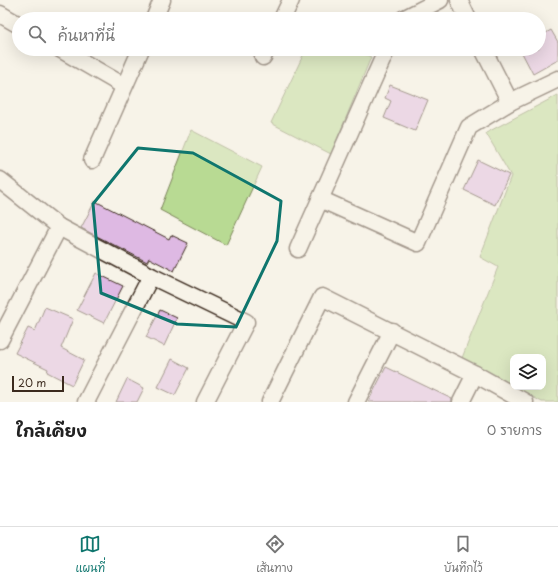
<!DOCTYPE html>
<html lang="th">
<meta charset="utf-8">
<style>
:root{--surface:#fff;--page:#f2f2f2;--text:#222;--muted:#767676;--line:#e0e0e0;--accent:#0f766e}
body{margin:0;font-family:"Playpen Sans","Playpen Sans Thai",sans-serif;background:var(--page);color:var(--text)}
.controls{position:absolute;right:12px;bottom:12px;display:grid;overflow:hidden;border-radius:8px;box-shadow:0 4px 16px #0002}
.controls button{width:36px;height:36px;display:grid;place-items:center;padding:0;border:0;border-bottom:1px solid var(--line);background:var(--surface);color:var(--text);font:20px sans-serif}
.scale{position:absolute;left:12px;bottom:10px;width:52px;box-sizing:border-box;padding-left:4px;border:2px solid #3b2a1e;border-top:0;font-size:11px;line-height:14px;white-space:nowrap;color:#3b2a1e;-webkit-text-stroke:3px #f7f3e8;paint-order:stroke}
.list{margin:0;padding:0;list-style:none}
h2{display:flex;justify-content:space-between;align-items:center;height:52px;margin:0;padding:0 16px;font-size:17px}
h2 small{font-size:13px;font-weight:400;color:var(--muted)}
.icon{flex:none;width:22px;height:22px;fill:none;stroke:currentColor;stroke-width:2;stroke-linecap:round;stroke-linejoin:round}
.map{position:relative;flex:none;width:558px;height:402px;overflow:hidden}
.search{position:absolute;background:var(--surface);box-shadow:0 4px 16px #0002;left:12px;right:12px;top:12px;height:44px;display:flex;align-items:center;gap:10px;box-sizing:border-box;padding:0 14px;border-radius:22px;color:var(--muted);font-size:15px}
.sheet{height:124px;background:var(--surface)}
nav{display:flex;justify-content:space-around;align-items:center;box-sizing:border-box;height:56px;border-top:1px solid var(--line);background:var(--surface);font-size:11px;color:var(--muted)}
nav a{display:grid;justify-items:center;gap:2px}
nav .on{color:var(--accent)}
.map>svg:first-child{display:block}
.green{fill:#b8da93;stroke:#7a8258}
.building{fill:#deb9e3;stroke:#3b2a1e}
.lines{fill:none;stroke-linecap:round;stroke-linejoin:round}
.minor-casing{stroke:#3b2a1e;stroke-width:19}
.minor{stroke:#f7f3e8;stroke-width:16}
.marked{fill:none;stroke:#0f766e;stroke-width:3;stroke-linejoin:round}
</style>
<div class="map">
<svg width="558" height="402" viewBox="0 0 558 402">
<rect width="100%" height="100%" fill="#f7f3e8"/>
<filter id="ink" filterUnits="userSpaceOnUse"><feTurbulence type="fractalNoise" baseFrequency=".025" numOctaves="2"/><feDisplacementMap in="SourceGraphic" scale="8" xChannelSelector="R" yChannelSelector="G"/><feConvolveMatrix kernelMatrix="1 2 1 2 8 2 1 2 1" color-interpolation-filters="sRGB"/></filter>
<g filter="url(#ink)">
<g class="green">
<path d="M306,49h48l17,8 -40,97 -60,-31z"/>
<path d="M558,95v307h-16l-27,-15h28v-30h-30v29l-51,-28 36,-91 -18,-10 31,-81 -25,-43z"/>
<path d="M191,130l71,37 -36,78 -66,-35z"/>
</g>
<g class="building">
<path d="M551,30l7,12v18l-25,14 -13,-25h19v-12z"/>
<path d="M390,85l38,15 -13,31 -31,-13 7,-17 -6,-3z"/>
<path d="M478,160l31,15 -14,30 -31,-15z"/>
<path d="M95,201l74,38 2,-4 17,8 -14,28 -25,-13 -2,4 -66,-34z"/>
<path d="M96,273l27,13 -19,37 -27,-13z"/>
<path d="M45,307l28,12 -12,29 23,12 -12,25 -25,-13 1,-3 -33,-16 13,-25 7,3z"/>
<path d="M160,310l17,8 -13,28 -18,-9z"/>
<path d="M172,359l17,9 -14,27 -17,-8z"/>
<path d="M386,367l66,32v3h-84z"/>
<path d="M127,379l17,9 -7,14h-21z"/>
</g>
<g class="lines">
<defs>
<g id="minor">
<path d="M459,0l9,19"/>
<path d="M0,14l19,11"/>
<path d="M154,19l8,-19"/>
<path d="M282,19l9,-19"/>
<path d="M403,19l37,-19"/>
<path d="M60,49l64,37"/>
<path d="M483,49l27,53"/>
<path d="M263,57l4,-8"/>
<path d="M92,160l49,-111"/>
<path d="M0,180l59,47 92,49 95,46 -41,80"/>
<path d="M320,199l98,44 51,-116 41,-25 48,-23"/>
<path d="M298,249l89,-200"/>
<path d="M0,340l59,-113"/>
<path d="M86,402l65,-126"/>
<path d="M270,402l52,-105 153,77 50,28"/>
<path d="M356,402l36,-71"/>
<path d="M461,402l14,-28"/>
</g>
</defs>
<use href="#minor" class="minor-casing"/>
<use href="#minor" class="minor"/>
</g>
</g>
<path d="M0 0H558V402H0ZM138,148l55,5 88,48 -4,40 -41,86 -59,-3 -76,-31 -8,-89z" fill="#f7f3e8" fill-opacity=".55" fill-rule="evenodd"/>
<path class="marked" d="M138,148l55,5 88,48 -4,40 -41,86 -59,-3 -76,-31 -8,-89z"/>
</svg>
<div class="controls">
<button><svg class="icon" aria-label="layers" viewBox="0 0 24 24"><path d="M12 4l9 5-9 5-9-5zM3 14l9 5 9-5"/></svg></button>
</div>
<div class="scale">20 m</div>
<div class="search"><svg class="icon" aria-label="search" viewBox="0 0 24 24"><circle cx="10" cy="10" r="6"/><path d="M15 15l6 6"/></svg>ค้นหาที่นี่</div>
</div>
<section class="sheet">
<h2>ใกล้เคียง<small>0 รายการ</small></h2>
<ul class="list">
</ul>
</section>
<nav>
<a class="on"><svg class="icon" aria-label="map" viewBox="0 0 24 24"><path d="M3 6l6-2 6 2 6-2v14l-6 2-6-2-6 2zM9 4v14M15 6v14"/></svg>แผนที่</a>
<a><svg class="icon" aria-label="directions" viewBox="0 0 24 24"><path d="M12 3l9 9-9 9-9-9zM9 14v-3h6M13 9l2 2-2 2"/></svg>เส้นทาง</a>
<a><svg class="icon" aria-label="saved" viewBox="0 0 24 24"><path d="M7 4h10v16l-5-4-5 4z"/></svg>บันทึกไว้</a>
</nav>
